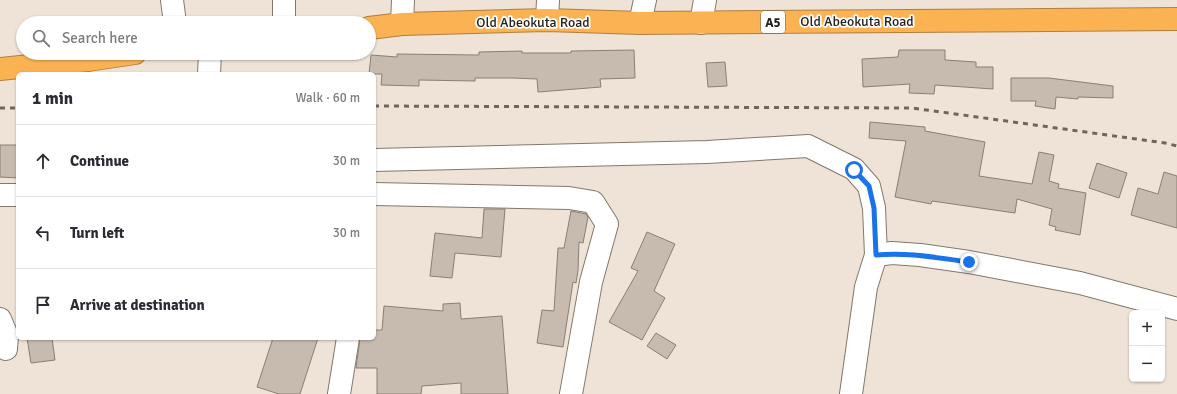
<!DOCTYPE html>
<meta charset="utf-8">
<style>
:root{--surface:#fff;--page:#f7f7f7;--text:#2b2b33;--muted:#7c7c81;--line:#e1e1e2}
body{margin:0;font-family:Signika,sans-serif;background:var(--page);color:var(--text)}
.controls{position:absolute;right:12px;bottom:12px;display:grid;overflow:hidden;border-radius:6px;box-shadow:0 1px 3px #0004}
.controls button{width:36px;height:36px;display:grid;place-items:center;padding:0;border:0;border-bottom:1px solid var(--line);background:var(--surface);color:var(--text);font:20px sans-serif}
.stop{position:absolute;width:12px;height:12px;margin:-9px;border:3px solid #1a73e8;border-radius:50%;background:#fff}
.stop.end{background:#1a73e8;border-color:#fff;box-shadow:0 1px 4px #0008}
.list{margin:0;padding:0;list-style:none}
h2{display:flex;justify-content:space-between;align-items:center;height:52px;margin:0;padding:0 16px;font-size:17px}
h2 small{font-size:13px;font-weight:400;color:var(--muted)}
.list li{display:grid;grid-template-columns:26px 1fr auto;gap:12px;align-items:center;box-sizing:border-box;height:72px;padding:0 16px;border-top:1px solid var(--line)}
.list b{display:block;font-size:15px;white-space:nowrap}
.list em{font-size:13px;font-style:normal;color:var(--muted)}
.icon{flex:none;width:22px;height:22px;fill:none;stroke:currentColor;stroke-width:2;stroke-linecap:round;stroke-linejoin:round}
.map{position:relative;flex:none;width:1177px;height:394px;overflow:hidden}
.search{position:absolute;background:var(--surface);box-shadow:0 1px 3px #0004;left:16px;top:16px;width:360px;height:44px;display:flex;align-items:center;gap:10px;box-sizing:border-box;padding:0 14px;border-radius:22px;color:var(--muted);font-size:15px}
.panel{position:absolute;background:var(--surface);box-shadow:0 1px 3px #0004;left:16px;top:72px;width:360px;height:268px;border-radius:6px}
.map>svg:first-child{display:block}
.building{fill:#c6bbae;stroke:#8a7f74}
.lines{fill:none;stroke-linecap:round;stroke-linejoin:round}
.minor-casing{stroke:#82786c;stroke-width:24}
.highway-casing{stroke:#af7f3f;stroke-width:24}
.minor{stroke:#fff;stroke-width:22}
.highway{stroke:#fbb253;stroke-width:22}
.rail{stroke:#6d665f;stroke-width:3;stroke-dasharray:5 5;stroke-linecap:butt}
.route{stroke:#1a73e8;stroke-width:5}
.labels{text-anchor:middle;stroke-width:3.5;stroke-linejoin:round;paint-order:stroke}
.shield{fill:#fff;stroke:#65625f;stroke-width:1}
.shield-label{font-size:13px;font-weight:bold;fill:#231f1b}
.street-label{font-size:14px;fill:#231f1b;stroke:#fff}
</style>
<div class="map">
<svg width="1177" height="394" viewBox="0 0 1177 394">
<rect width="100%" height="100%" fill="#eee3d6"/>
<g class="building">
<path d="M634,50l1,28 -35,1 1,8 -63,5 -1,-13 -25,-1h-37v3l-56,-1v6l-38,-1 1,-11h-13l2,-19 26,2v-3l82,1v-3l43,-1v2h49v-2z"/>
<path d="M899,50h46v10l31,2v5h17v22l-58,-4 -1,9 -25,-1 1,-9 -47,3 -1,-28 36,-2z"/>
<path d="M725,62l2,24 -19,1 -2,-24z"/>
<path d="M1011,78h38l64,8v12l-35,-1v2l-22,-2 -1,12 -20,-3 1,-5h-25z"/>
<path d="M870,122l55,5v4l60,11 -6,34 53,8 7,-32 15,3 -5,26 10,3 -1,4 28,5 -6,42 -25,-5 1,-3 -7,-2 3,-16 -35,-10 -2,14 -83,-12 -1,3 -36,-7 11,-56 -37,-3z"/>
<path d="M0,145h18v33l-18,-1z"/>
<path d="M1097,163l30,10 -8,25 -30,-10z"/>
<path d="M1164,172l13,4v52l-46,-13 7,-27 20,6z"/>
<path d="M484,209h21l-4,48 -46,-4 -3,25 -22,-2 5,-43 47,5z"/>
<path d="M571,211l15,3 2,3 -5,26 -4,-1 -1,29 -2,12 -3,-1 -10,65 -26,-4 5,-33 12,1 4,-63h6z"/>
<path d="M647,232l28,12 -21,47 11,7 -23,42 -33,-18 29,-51 -7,-3z"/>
<path d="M460,303l1,16 41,-3 6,78h-47v-11l-39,3 -1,8h-44v-26h-21l4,-30h14v-8h8l2,-24 59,5v-7z"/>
<path d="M656,333l20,12 -9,14 -20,-13z"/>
<path d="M27,338h25l3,22 -24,3z"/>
<path d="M273,338h45l-18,56h-21l-22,-7z"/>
</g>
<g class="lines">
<defs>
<g id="minor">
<path d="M172,0l3,23"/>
<path d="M284,0v23"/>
<path d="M547,20l1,-20"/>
<path d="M640,23l5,-23"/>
<path d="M701,23l4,-23"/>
<path d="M402,24l1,-24"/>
<path d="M209,74l1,-21"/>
<path d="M374,160l333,-8 101,-6 46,23 15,17 5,22 2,47 -10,32 -15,107"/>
<path d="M374,194l195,4 24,4 14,22 -16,58 -20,112"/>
<path d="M0,195h18"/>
<path d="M876,255l16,-2 28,2 49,7 111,21 97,26"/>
<path d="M0,319l7,17 -1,13"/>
<path d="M339,394l9,-56"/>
</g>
<g id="highway">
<path d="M369,28l33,-4 145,-4 93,3 537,-4"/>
<path d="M0,69l88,-9 47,-7"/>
</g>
</defs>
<use href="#minor" class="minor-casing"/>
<use href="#highway" class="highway-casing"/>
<use href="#minor" class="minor"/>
<use href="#highway" class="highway"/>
<g class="rail">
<path d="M374,106l538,2 253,35 12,3"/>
<path d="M0,108h18"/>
</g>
</g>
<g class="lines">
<path class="route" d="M854,170l15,16 5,22 2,47c32,-3 62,3 93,7"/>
</g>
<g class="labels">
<rect class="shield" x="761" y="11" width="24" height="22" rx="3"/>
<g class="shield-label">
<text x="773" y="27">A5</text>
</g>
<g class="street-label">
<text x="857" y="26">Old Abeokuta Road</text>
<text x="533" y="27">Old Abeokuta Road</text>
</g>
</g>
</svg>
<div class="controls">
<button>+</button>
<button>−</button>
</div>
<div class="stop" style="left:854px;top:170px"></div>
<div class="stop end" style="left:969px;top:262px"></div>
<div class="search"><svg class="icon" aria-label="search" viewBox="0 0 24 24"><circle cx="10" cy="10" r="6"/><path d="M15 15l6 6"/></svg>Search here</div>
<section class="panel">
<h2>1 min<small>Walk · 60 m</small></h2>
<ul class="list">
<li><svg class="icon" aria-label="ahead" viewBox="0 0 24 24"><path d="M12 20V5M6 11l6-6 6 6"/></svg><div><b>Continue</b></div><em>30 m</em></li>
<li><svg class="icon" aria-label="left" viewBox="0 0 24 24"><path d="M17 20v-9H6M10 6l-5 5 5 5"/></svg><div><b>Turn left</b></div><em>30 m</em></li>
<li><svg class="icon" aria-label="arrive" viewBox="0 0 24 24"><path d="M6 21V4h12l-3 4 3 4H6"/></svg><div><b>Arrive at destination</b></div></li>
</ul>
</section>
</div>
